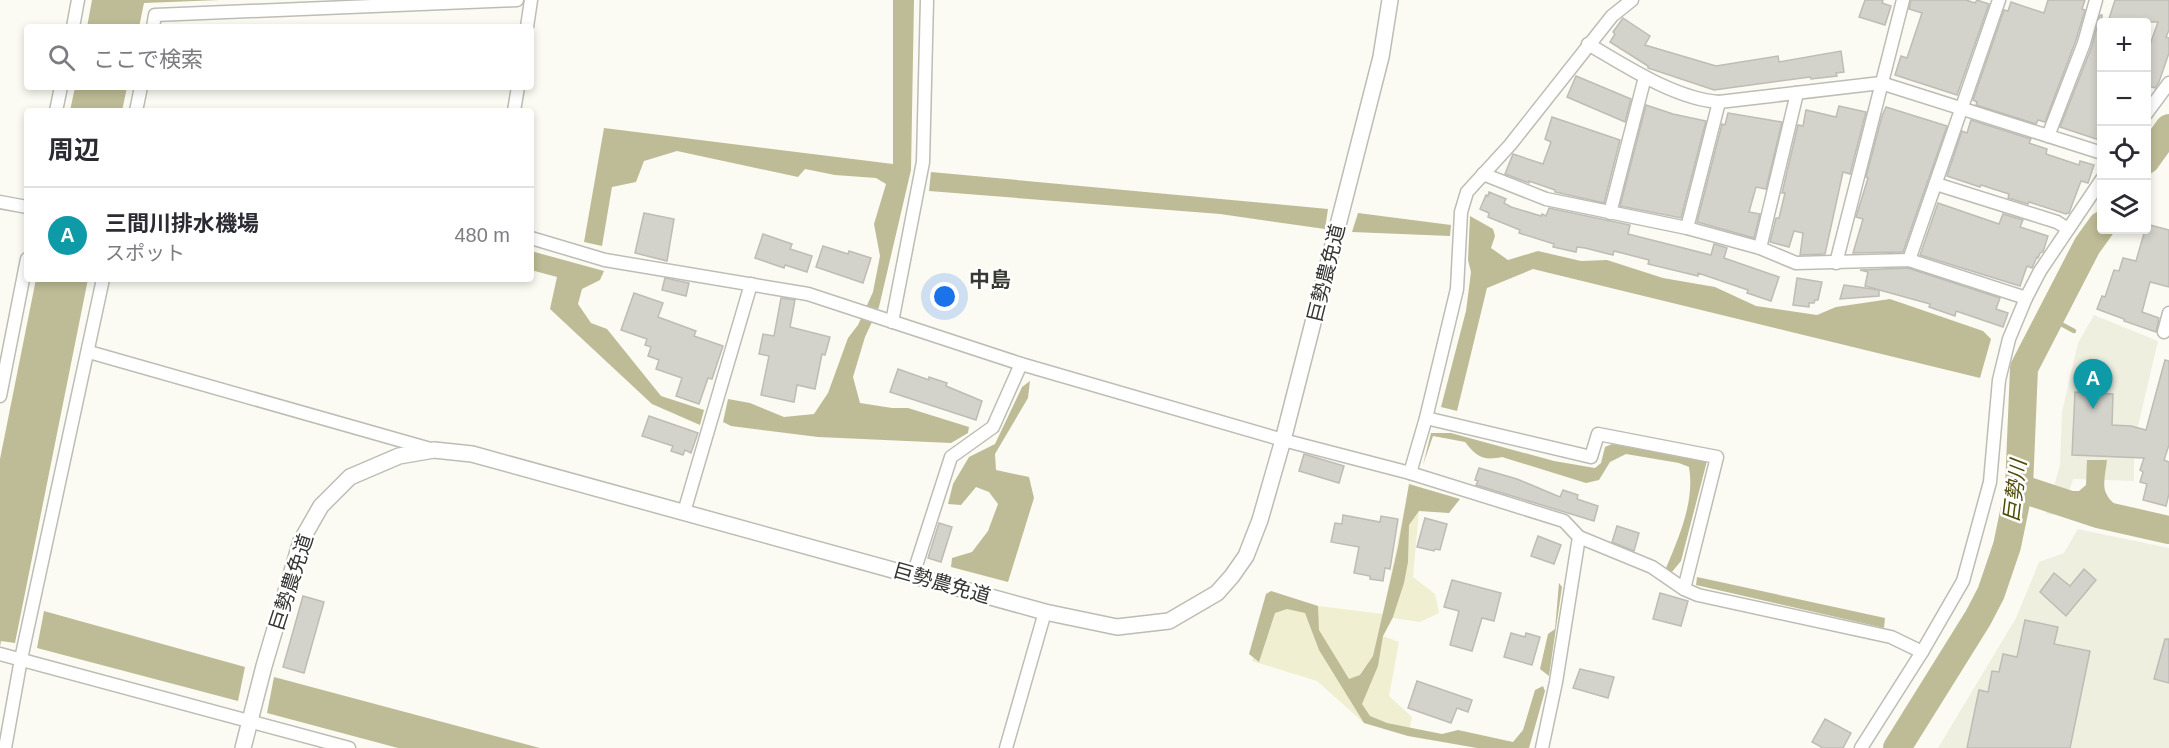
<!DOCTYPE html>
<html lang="ja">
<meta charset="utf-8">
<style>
:root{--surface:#fff;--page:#f2f2f3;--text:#2b2b33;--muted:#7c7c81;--line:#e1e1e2;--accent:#1a73e8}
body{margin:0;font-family:Helvetica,"Noto Sans JP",sans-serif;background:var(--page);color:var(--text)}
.controls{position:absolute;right:18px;top:18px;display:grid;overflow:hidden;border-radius:6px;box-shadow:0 3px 9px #0003}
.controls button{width:54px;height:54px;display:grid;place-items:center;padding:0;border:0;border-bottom:2px solid var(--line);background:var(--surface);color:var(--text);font:30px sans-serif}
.you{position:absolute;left:945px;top:297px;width:21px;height:21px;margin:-15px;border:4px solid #fff;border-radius:50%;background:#1a73e8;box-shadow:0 0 0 9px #1a73e833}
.badge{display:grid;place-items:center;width:39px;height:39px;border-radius:50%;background:var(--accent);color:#fff;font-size:20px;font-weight:700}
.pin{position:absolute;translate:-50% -50px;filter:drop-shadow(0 2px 3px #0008)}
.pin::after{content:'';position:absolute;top:32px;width:21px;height:18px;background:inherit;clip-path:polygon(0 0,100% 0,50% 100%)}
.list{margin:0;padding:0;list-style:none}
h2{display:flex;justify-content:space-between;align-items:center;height:78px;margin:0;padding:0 24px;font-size:26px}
h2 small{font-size:20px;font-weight:400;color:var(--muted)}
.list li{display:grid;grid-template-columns:39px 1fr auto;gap:18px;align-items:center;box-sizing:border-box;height:96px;padding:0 24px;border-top:2px solid var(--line)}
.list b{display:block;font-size:22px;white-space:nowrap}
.list p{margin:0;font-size:20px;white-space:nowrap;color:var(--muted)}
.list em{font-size:20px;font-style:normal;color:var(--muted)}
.icon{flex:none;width:33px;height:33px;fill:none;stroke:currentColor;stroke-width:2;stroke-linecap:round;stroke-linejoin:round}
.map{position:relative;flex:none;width:2169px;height:748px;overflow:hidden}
.search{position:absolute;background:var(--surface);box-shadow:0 3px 9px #0003;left:24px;top:24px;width:510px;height:66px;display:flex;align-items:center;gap:15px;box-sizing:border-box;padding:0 21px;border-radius:6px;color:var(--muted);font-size:22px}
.panel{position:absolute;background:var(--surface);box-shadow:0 3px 9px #0003;left:24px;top:108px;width:510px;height:174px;border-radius:6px}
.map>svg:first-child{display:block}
.built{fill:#efefe0}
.green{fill:#f0efd1}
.water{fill:#bebc96}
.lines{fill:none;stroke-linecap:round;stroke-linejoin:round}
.stream{stroke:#bebc96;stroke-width:4.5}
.river{stroke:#bebc96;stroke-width:28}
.building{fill:#d3d3cc;stroke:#bdbcb5;stroke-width:1.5}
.minor-casing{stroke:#bdbdb6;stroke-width:15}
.tertiary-casing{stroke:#bdbdb6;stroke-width:18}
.minor{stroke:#fff;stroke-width:12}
.tertiary{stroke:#fff;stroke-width:15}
.labels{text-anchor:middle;stroke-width:5;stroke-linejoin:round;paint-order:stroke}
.street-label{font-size:20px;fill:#353532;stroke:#fff}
.neighbourhood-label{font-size:21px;font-weight:bold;fill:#393933;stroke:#fff}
.water-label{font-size:21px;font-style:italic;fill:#4f4b08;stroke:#fff}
</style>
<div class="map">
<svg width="2169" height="748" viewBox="0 0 2169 748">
<rect width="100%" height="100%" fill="#fbfbf3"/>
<g class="built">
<path d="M2094,315l64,26 -24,102v38l-61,-2 -12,36 -15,-1 14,-49 2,-53 16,-69z"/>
<path d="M2078,529l91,19v200h-231l78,-130 23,-56 25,-9z"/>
</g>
<path class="green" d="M1405,506l14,5 -6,66 22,17 4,19 -19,9 -27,-4 -10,18 16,6 -10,54 23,21 -4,19 -44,-13 -47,-42 -65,-20 19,-70 47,15 65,8z"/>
<g class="water">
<path d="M92,0h128l-76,3 -5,24h-52z"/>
<path d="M893,0h21l-3,170 -32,137 -14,30 -12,40 7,26 32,5h16l61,19 -1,6 -17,10 -133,-6 -87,-11 -8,-4 5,-23 22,4 34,14 30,-3 14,-21 20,-55 10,-13 15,-33 7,-36 -6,-32 12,-40 -10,-6 -41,-3 -30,-6 -7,8 -121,-26 -33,10 -8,21 -24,5 -10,59 -18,-4 20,-114 289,36z"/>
<path d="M75,87h52l-5,24h-52z"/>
<path d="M931,172l397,37 -3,20 -105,-15 -291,-23z"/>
<path d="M1358,213l93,12 -1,11 -98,-4z"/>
<path d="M1470,216l23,13 2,7 -4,12 17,12 30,-9 43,10 26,-1 56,18 52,9 41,19 61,9 19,-8 54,-8 93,32 8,8 -11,39 -447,-109 -46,19 -30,123 -16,-4 25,-96 5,-39 -3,-12z"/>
<path d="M531,251l73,20 -4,9 -18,9 -4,15 13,19 16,6 54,67 43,14 -4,15 -48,-21 -102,-95 7,-32 -26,-7z"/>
<path d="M36,279h52l-73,364 -14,-2 -1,6v-188z"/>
<path d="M1030,381l-2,17 -33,56 1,16 33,7 5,21 -26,84 -57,-15 1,-9 20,-6 16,-21 10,-27 -9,-12 -13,-5 -15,18 -13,-1 5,-20 16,-27 26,-13 27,-57z"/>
<path d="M1431,433h20l103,28 41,7 6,-5 4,-16 7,-3 95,17 -26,100 -10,12 -5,-5c13,-31 29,-67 23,-101l-10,-4 -53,-9 -16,8 -11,18 -13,3 -84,-26c-19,4 -25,0 -37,-15l-32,-6 -10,29z"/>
<path d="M2087,460h20c-1,10 -5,25 -1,33 9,21 44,24 63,29v19l-69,-15 -39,-11 7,-24h11l7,-6z"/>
<path d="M1409,484l51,15 -11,14 -30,-2 -10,14 -1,37 -4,21 -11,34 -10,19 -5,30 -16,38 8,12 17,7 55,11 16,-4 55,12 10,-12 12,-40 8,-4 2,5 -16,57h-52l-69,-12 -44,-13 -45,-73 -14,-37 -18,-4 -12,4 -16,49 -10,-8 17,-60 5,-3 47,15 1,24 30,49 11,-4 13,-19 25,-109z"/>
<path d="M1697,577l188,41 -1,10 -188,-43z"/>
<path d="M1559,583l3,4 -13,89 -9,-7 8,-35 7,-5z"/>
<path d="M44,611l201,56 -7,34 -201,-53z"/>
<path d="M274,677l266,71h-142l-131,-35z"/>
</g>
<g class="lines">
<path class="stream" d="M2050,318l24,13"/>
<g class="river">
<path d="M2146,160l23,-32"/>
<path d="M2019,488l79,26 71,16"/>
<path d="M1897,748l81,-130 13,-25 16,-47 12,-58 5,-120 63,-122 15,-21"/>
</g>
</g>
<g class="building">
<path d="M1865,0h18l-1,3 9,3 -6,19 -26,-8z"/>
<path d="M1911,0h55l9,3 2,-3 12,4 -32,91 -62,-20 6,-19 6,2 15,-45 -13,-4z"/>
<path d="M2048,0h37l-3,9 3,1 -9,30 -31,82 -7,-2 -2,4 -60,-19 1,-3 -4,-2 31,-90 4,1 3,-9 33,11z"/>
<path d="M2115,0h54v30l-3,7 3,1v15l-10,29 -4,6 -9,-3v-29l12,-34h-50z"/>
<path d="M2100,15h2v126l-42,-14 32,-81z"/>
<path d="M1623,18l27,18 -5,9 71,21 62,-10 1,6 62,-11 3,21 -8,1 1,3 -26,3 -1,-2 -96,13 -66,-22v-2l-38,-24 5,-8 -2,-2z"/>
<path d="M1576,76l55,23 -6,23 -58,-25z"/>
<path d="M1646,105l27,9 33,7 -25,97 -61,-12z"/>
<path d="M1839,106l27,6 -16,62 -7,-2 -18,82 -25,1 3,-22 -9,-2 -5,16 -19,-5 6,-24h3l6,-25h-3l16,-68 5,1 3,-16 30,7z"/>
<path d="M1886,107l61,19 -44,126 -50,1 10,-34 -7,-2 12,-39 -2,-1 16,-61z"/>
<path d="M1728,113l54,9 -16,67 -10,-2 -7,25 11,2 -6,24 -57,-16 25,-98 3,1z"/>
<path d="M1552,117l68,23 -16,63 -49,-11v-2l-26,-9v2l-24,-9 8,-20 30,10 8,-22 -6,-3z"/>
<path d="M1971,120l60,19 -2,4 18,6 -1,5 33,11 1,-4 14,4 -6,18 -7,-2 -12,32 -3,1 -37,-12 -1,2 -20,-6 1,-4 -28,-9 -1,2 -33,-11 15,-45 5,2z"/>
<path d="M1489,192l17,7 -2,4 7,4 30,9 1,-2 4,2 3,-8 81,17 -2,9 83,21 3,-11 13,4 -3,10 55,19 -8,24 -24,-8 1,-3 -50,-17v3l-50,-12 1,-4 -35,-9 -1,4 -28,-7 -8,-1 -1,5 -23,-5 1,-3 -35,-11 1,-3 -32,-13 1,-4 -9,-4 6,-14 2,1z"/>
<path d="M1938,203l61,21 4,-10 20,6 -3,7 28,9 -5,16 -3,1 -2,5 -1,-1 -5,11 -5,-2 -7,20 -100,-31z"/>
<path d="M644,213l30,6 -7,42 -32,-8z"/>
<path d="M2146,224l23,6v57l-19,-5 -8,30 17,6 -3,14 -32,-11v-2l-27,-10 5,-13 3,1 9,-27 5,1 4,-13 13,3 9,-31h1z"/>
<path d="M763,234l29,10 -2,5 22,7 -5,16 -22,-7 -1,3 -29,-10z"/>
<path d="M823,246l25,8 1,-3 22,7 -8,25 -47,-16z"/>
<path d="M1908,268l92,30 -4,11 12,4 -5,14 -47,-16 -1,5 -26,-9 1,-3 -65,-18 3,-14 -8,-2z"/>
<path d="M665,278l24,5 -3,13 -24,-6z"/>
<path d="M1797,278l25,4 -4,18h-3l-1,3h-5v4l-16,-2z"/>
<path d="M1844,285l35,5v6l-39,3z"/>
<path d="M634,293l29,10 -5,14 38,14 -2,5 29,10 -11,33 -4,-1 -9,26 -23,-8 6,-18 -26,-9 3,-9 -11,-4 3,-9 -6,-2 2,-6 -26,-9z"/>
<path d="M781,298l14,2 -5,27 40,10 -5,18 -3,-1 -7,35 -18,-4 -3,17 -33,-7 8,-39 -10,-2 4,-20 11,2z"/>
<path d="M2165,360l4,1v84l-5,15 5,2v32l-3,12 -23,-6 4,-16 -7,-2 3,-10 -3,-2 4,-12 -72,-3 3,-63 38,2 -1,31 19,1 15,4z"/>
<path d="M898,369l31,11v-3l18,6 -1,3 36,15 -6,19 -86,-28z"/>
<path d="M649,416l49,17 -7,20 -6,-3 -2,5 -12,-4 2,-5 -31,-10z"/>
<path d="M1304,454l40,12 -5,17 -40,-12z"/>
<path d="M1479,468l38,11 43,18 3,-7 15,5 -1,4 21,7 -4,15 -118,-36 2,-4 -3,-1z"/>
<path d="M1343,515l37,7 1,-6 17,3 -8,50 -5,-1 -2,13 -13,-2v-3l-16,-3 5,-26 -28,-5 4,-19 7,1z"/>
<path d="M1425,518l22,6 -7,26 -5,-1 -1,2 -17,-4z"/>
<path d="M939,523l13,4 -11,35 -13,-4z"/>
<path d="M1617,526l22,7 -5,18 -22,-9z"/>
<path d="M1538,536l23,9 -7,19 -23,-8z"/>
<path d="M2084,569l12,11 -30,36 -26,-24 14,-19 16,13z"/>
<path d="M1452,580l49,13 -7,28 -12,-3 -10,33 -22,-6 9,-34 -15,-4z"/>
<path d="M1660,593l28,8 -7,25 -28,-7z"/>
<path d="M303,596l21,6 -20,71 -21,-6z"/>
<path d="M2025,620l33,7 -4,17 36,7 -20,97h-103l12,-58 9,2 4,-21 7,1 4,-18 14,3z"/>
<path d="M1511,633l14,4 1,-4 14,4 -8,28 -28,-8z"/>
<path d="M2165,639h4v44l-15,-4z"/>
<path d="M1580,669l34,8 -6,21 -35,-10z"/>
<path d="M1417,681l55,19 -4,12 -11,-4 -6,15 -43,-15z"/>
<path d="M1825,719l26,14 -8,15h-20l-11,-6z"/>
</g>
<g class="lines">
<defs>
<g id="minor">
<path d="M73,27l5,-27"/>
<path d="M153,27l2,-12 362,-15"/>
<path d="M527,27l4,-27"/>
<path d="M1588,44c38,22 87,55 131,58l162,-19 221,70"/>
<path d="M56,111l5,-24"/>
<path d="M136,111l5,-24"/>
<path d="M514,111l4,-24"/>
<path d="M2146,114l23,-31"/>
<path d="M2048,136l36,-93 12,-43"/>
<path d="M1483,174l63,25 141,29 73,20 36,15 113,-3 117,38 14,-27 62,-92"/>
<path d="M1936,184l121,38 11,7"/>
<path d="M0,202l27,5"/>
<path d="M1610,213l35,-136"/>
<path d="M1687,228l32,-126"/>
<path d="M531,238l74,22 203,34 213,70 262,76 127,33 154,48 15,16 -23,145 -14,66"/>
<path d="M1760,248l37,-155"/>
<path d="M1909,260l90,-260"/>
<path d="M1836,263l67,-263"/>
<path d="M892,322l31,-160 4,-162"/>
<path d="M2164,332l5,-19"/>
<path d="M89,352l345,98"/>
<path d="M0,396l27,-137"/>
<path d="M1426,418l165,39 7,-23 119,23 -33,132"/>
<path d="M1410,473l16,-55 31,-129 4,-77 6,-20 43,-47 102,-129 20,-16"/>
<path d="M684,512l67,-228"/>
<path d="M1579,537l73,30 32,22 14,6 193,42 31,15"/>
<path d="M913,575l38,-118 42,-30 28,-63"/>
<path d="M0,654l349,94"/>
<path d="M5,748l16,-89 82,-380"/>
<path d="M1006,748l39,-136"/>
<path d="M1861,748l61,-96 41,-71 27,-99 9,-102 10,-41 17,-41"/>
</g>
<path id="tertiary" d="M243,748l21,-82 37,-125 20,-35 29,-29 49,-21 35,-6 38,4 573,158 72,15 52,-6 48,-28 15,-17 14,-20 14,-36 23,-80 98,-383 9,-57"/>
</defs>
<use href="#minor" class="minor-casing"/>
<use href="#tertiary" class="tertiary-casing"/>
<use href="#minor" class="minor"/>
<use href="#tertiary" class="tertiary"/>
</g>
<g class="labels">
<g class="street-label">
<text transform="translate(1326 273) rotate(-76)" y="7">巨勢農免道</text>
<text transform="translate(291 582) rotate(-72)" y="7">巨勢農免道</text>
<text transform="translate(942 583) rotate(16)" y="7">巨勢農免道</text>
</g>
<g class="neighbourhood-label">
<text x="990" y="287">中島</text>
</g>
<g class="water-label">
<text transform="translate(2015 491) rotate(-83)" y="7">巨勢川</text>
</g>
</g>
</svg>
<div class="controls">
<button>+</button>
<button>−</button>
<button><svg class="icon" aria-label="locate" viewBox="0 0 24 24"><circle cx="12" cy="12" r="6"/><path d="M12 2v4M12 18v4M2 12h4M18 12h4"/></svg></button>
<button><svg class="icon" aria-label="layers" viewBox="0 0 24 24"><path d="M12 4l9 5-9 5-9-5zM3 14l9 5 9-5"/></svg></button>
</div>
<div class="you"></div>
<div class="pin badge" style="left:2093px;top:409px;background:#0f9aa8">A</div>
<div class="search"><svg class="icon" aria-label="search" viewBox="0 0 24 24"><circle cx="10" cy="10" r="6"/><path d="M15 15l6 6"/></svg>ここで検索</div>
<section class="panel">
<h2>周辺<small></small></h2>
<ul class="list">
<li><span class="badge" style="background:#0f9aa8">A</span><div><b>三間川排水機場</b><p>スポット</p></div><em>480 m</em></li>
</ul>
</section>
</div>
